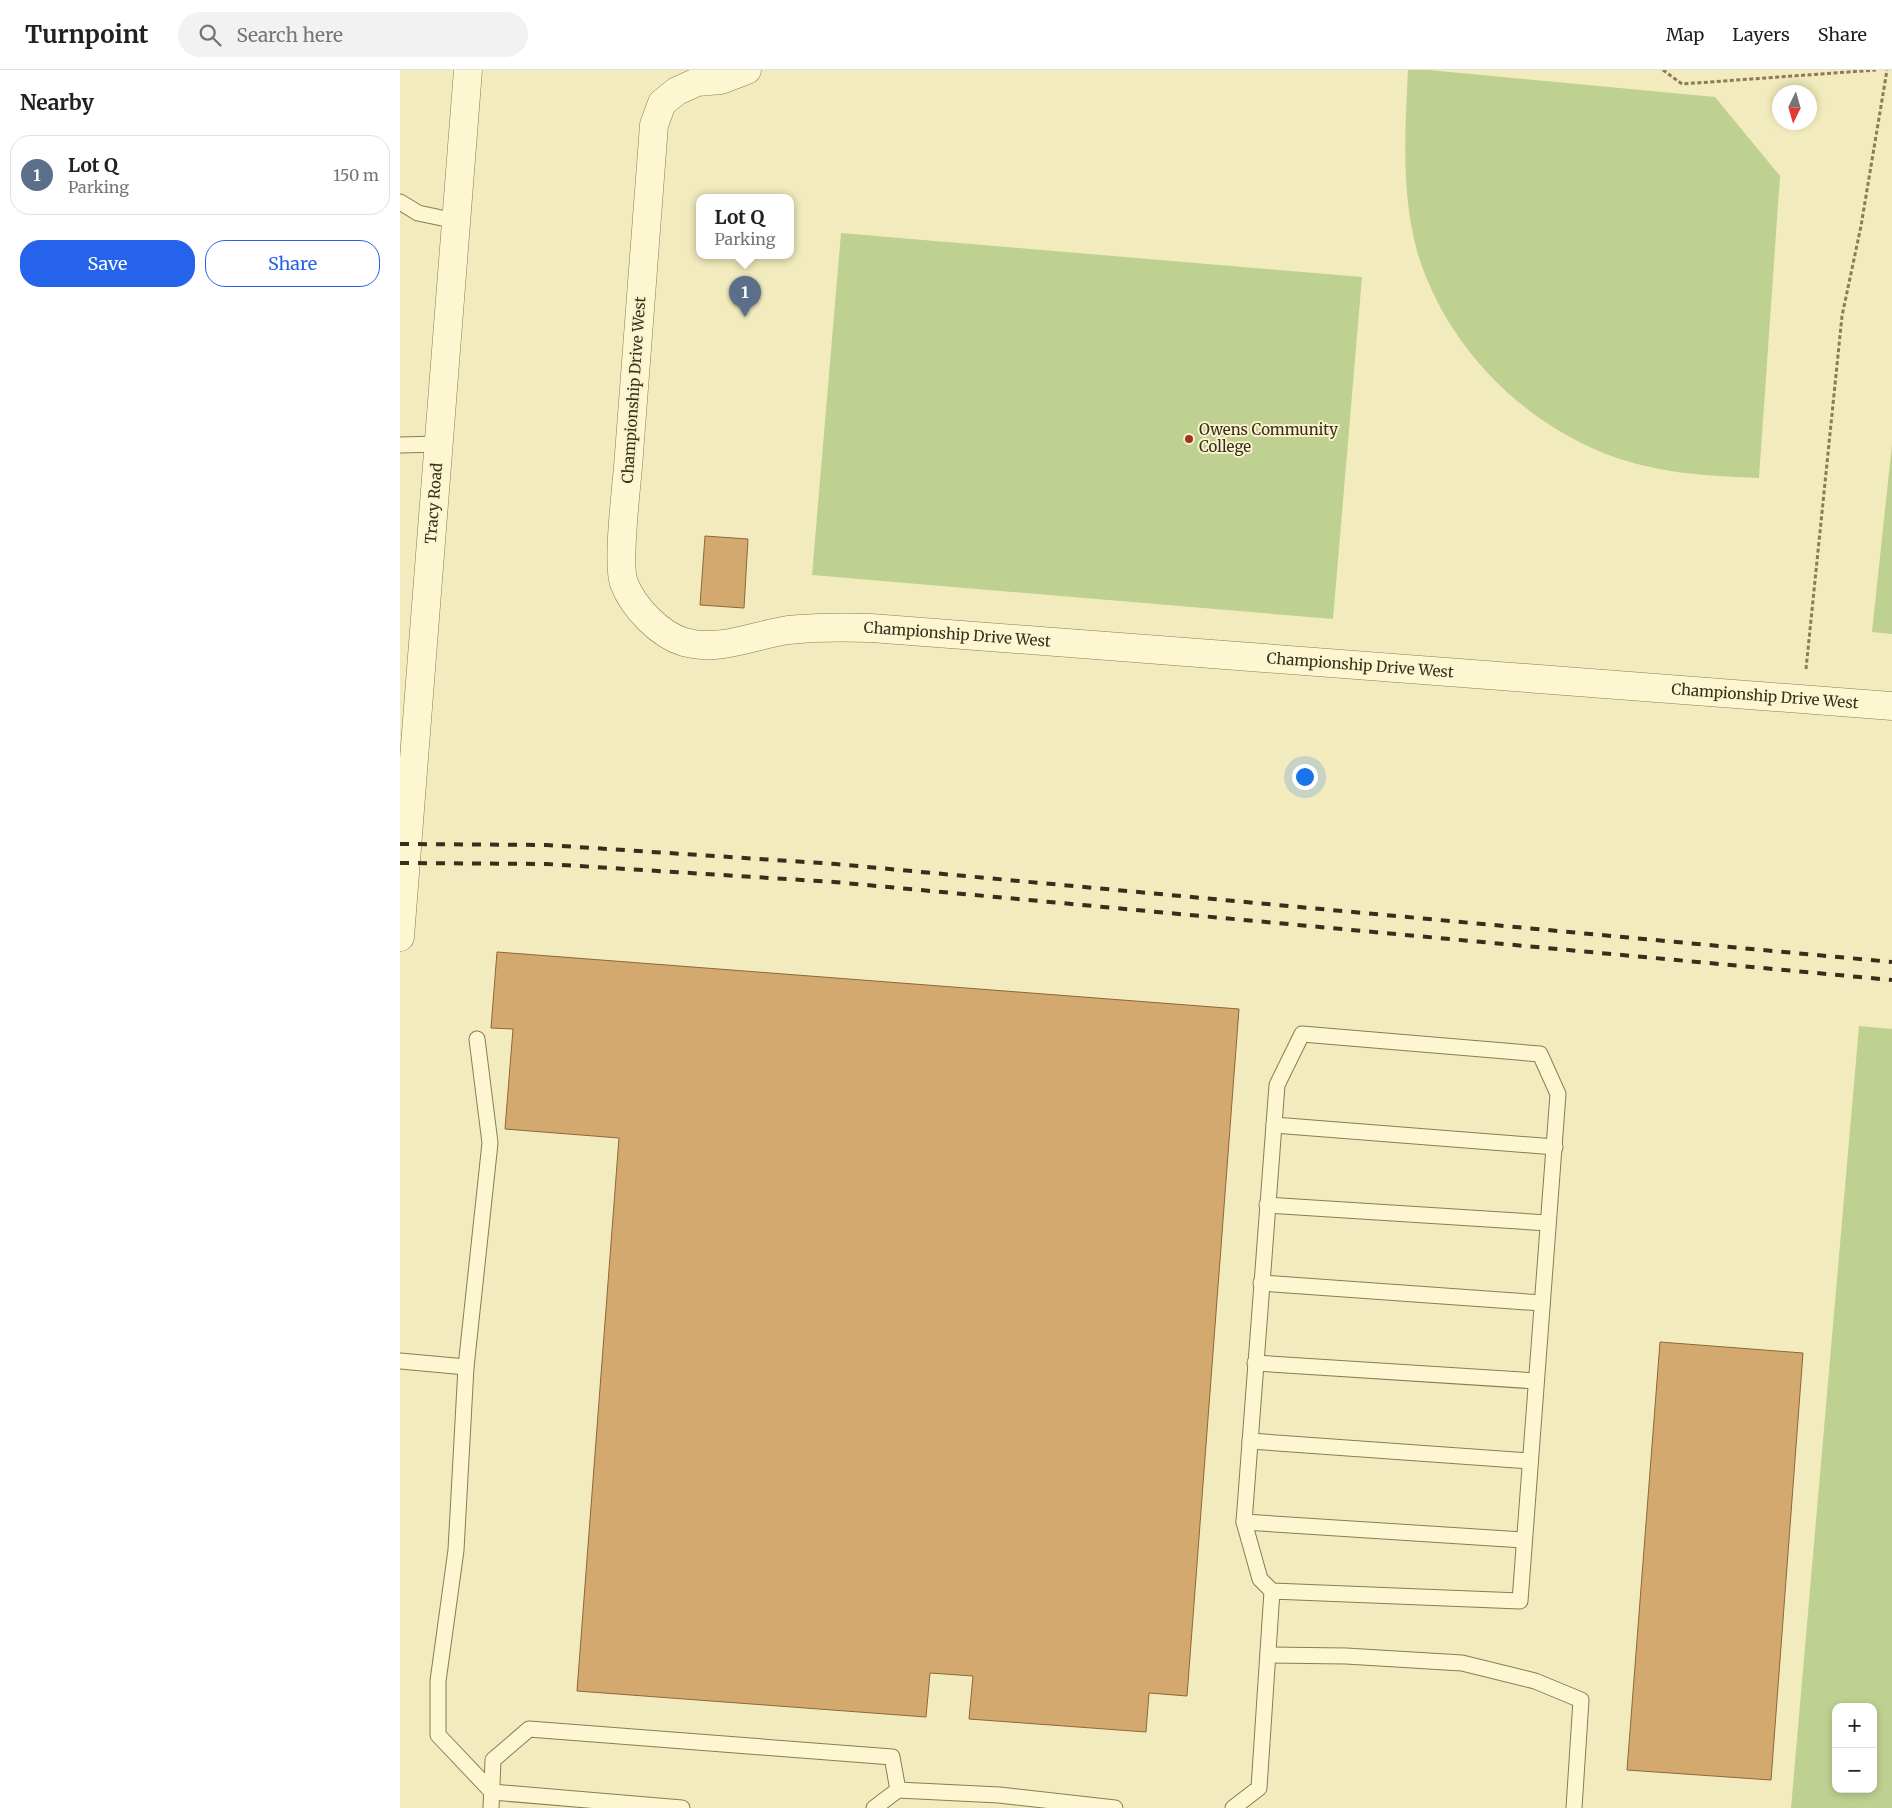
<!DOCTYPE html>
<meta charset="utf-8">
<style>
:root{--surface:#fff;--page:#f2f2f2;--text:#202124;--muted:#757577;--line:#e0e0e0;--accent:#2563eb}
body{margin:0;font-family:Merriweather,serif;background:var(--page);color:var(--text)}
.controls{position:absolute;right:15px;bottom:15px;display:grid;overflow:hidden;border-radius:10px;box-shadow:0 2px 8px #0003}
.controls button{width:45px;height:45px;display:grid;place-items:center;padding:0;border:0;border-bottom:1px solid var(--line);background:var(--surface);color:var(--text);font:25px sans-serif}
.compass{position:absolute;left:1372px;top:15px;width:45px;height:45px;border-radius:50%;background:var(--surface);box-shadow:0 2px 8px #0003;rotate:185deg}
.you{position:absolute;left:904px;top:706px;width:18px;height:18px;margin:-12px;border:4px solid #fff;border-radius:50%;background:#1a73e8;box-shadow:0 0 0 8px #1a73e833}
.badge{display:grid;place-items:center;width:32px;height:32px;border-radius:50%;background:var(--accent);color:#fff;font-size:16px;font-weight:700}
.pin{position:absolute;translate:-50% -41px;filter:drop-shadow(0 1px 2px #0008)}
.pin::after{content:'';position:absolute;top:26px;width:18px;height:15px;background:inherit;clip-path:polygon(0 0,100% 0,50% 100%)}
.popup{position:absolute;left:296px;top:124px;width:98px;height:65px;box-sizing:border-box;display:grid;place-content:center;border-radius:10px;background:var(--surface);filter:drop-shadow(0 1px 4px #0005);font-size:16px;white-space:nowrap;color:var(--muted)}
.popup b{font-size:19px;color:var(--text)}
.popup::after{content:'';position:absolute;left:50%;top:100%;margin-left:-10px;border:10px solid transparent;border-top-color:var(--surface)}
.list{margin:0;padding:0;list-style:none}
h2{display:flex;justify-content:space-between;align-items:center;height:65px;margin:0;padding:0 20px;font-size:21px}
h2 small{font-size:16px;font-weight:400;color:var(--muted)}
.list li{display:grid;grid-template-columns:32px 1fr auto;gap:15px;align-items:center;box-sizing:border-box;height:80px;margin:0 10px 10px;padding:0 10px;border:1px solid var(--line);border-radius:20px}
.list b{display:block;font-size:19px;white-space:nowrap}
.list p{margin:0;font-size:16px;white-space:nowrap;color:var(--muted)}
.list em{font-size:16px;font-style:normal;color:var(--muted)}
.actions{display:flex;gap:10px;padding:15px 20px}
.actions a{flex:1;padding:11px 0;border:1px solid var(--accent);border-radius:20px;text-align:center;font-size:18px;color:var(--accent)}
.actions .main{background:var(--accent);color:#fff}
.icon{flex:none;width:28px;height:28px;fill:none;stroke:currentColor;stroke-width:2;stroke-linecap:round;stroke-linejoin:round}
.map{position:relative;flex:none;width:1492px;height:1738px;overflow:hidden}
header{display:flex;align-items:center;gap:30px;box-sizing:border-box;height:70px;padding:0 25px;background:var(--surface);border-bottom:1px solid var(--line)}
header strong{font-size:24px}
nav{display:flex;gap:28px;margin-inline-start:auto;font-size:18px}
.search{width:350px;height:45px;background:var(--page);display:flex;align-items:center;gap:12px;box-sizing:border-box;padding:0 18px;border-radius:28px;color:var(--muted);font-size:19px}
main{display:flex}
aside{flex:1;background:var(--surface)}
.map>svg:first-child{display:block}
.green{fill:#bfd190;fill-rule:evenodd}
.building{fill:#d4a96f;stroke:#8d6738}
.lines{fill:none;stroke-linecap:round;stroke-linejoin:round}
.service-casing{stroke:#8c7b54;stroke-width:17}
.minor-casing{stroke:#8c7b54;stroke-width:29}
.tertiary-casing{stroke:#8c7b54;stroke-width:29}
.path{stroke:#8c7b54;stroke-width:3;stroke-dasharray:4 2.5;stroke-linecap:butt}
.service{stroke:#fcf6d1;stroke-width:15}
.minor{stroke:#fcf6d1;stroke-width:28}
.tertiary{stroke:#fcf6d1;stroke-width:28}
.rail{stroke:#392e1b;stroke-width:4;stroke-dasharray:9 9;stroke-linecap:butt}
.poi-dot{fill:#a1321e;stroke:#f9f3cd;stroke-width:2}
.labels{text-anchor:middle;stroke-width:4;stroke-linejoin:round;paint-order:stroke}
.street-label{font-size:15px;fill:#392e1b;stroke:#f9f3cd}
.poi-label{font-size:15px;fill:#392e1b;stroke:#f9f3cd;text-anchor:start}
</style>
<header>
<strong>Turnpoint</strong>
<div class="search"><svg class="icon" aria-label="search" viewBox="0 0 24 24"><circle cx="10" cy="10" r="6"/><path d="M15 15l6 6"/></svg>Search here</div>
<nav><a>Map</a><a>Layers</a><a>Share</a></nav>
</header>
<main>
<aside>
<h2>Nearby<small></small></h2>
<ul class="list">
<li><span class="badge" style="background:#5c6f8a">1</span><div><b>Lot Q</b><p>Parking</p></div><em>150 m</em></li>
</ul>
<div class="actions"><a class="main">Save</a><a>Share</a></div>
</aside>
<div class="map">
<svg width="1492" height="1738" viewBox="0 0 1492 1738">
<rect width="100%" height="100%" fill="#f2ebbd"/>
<g class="green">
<path d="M1008,0h21l286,27 65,79 -21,302c-47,-2 -96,-4 -142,-20 -93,-32 -172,-112 -200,-207 -16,-59 -12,-121 -9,-181z"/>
<path d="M441,163l521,44 -29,342 -521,-44z"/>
<path d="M1492,374v190l-20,-2z"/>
<path d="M1459,956l33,3v779h-101zM1436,1637h37v82h-37z"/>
</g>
<g class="building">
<path d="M305,466l43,3 -4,69 -44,-3z"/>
<path d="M97,882l742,57 -52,687 -38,-3 -3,39 -177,-13 4,-43 -43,-3 -4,44 -349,-26 42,-553 -114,-9 8,-100 -22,-1z"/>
<path d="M1260,1272l143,11 -32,427 -144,-10z"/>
</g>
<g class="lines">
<defs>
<g id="service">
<path d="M0,132l18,11 38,8"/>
<path d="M0,375l39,-1"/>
<path d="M77,969l13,104 -24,224 -10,183 -18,131v54l54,57 190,16"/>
<path d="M874,1055l281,22"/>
<path d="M867,1135l281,18"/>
<path d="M861,1213l281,20"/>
<path d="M0,1291l66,6"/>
<path d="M855,1293l281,18"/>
<path d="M850,1371l280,20"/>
<path d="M844,1452l279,18"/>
<path d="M868,1585l78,1 116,7 73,18 46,19 -7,108"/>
<path d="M91,1738l2,-48 36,-31 363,28 6,33"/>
<path d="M474,1738l24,-18 101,5 116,13"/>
<path d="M833,1738l26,-20 13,-197 -12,-12 -16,-57 33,-437 25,-51 238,20 18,40 -38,507 -248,-10"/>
</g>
<g id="minor">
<path id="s1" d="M347,0l-26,10 -24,2 -20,9 -15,12 -8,22c-9,114 -17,228 -26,342 -2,23 -11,98 -4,116 9,24 36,52 60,59 37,10 70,-7 104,-12 28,-3 55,-3 83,-2l1021,78"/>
</g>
<g id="tertiary">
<path id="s2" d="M0,867l68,-867"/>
</g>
</defs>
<use href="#service" class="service-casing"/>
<use href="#minor" class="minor-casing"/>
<use href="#tertiary" class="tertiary-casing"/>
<g class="path">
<path d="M1263,0l19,14 194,-14"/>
<path d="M1406,599l36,-353 19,-90 26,-156"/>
</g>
<use href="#service" class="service"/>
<use href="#minor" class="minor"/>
<use href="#tertiary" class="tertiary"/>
<g class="rail">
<path d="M0,774l147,1 289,19 1056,98"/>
<path d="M0,793l147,1 287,18 1058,98"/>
</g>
</g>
<circle class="poi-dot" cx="789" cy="369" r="5"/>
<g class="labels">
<g class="street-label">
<text transform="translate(234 320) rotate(-86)" y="5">Championship Drive West</text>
<text dy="5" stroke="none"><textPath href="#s2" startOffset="435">Tracy Road</textPath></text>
<text dy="5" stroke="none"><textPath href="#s1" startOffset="938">Championship Drive West</textPath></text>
<text dy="5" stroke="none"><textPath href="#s1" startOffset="1342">Championship Drive West</textPath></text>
<text dy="5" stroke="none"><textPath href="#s1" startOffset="1748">Championship Drive West</textPath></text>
</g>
<g class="poi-label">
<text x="799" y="365">Owens Community<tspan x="799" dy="17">College</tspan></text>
</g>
</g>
</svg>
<div class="controls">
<button>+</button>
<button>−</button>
</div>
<svg class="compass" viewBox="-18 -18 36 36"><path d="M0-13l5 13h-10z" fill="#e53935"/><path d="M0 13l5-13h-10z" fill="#757577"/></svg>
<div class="you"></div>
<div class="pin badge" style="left:345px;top:247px;background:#5c6f8a">1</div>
<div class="popup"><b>Lot Q</b>Parking</div>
</div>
</main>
